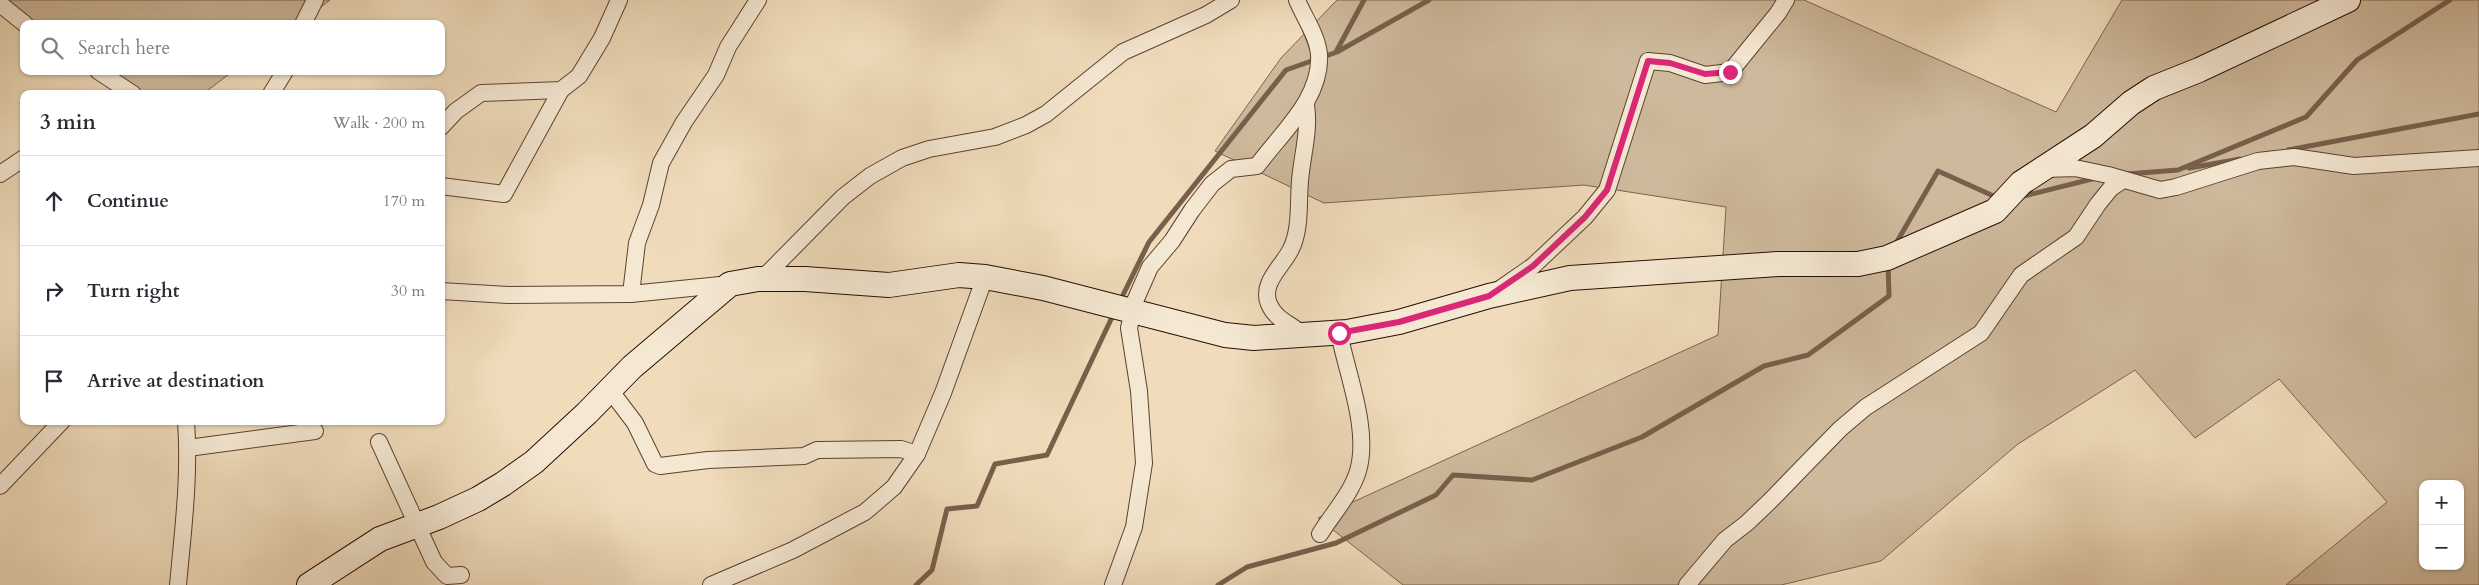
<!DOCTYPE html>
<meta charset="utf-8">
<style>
:root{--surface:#fff;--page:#f7f7f7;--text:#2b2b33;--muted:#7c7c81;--line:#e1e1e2}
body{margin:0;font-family:Cardo,serif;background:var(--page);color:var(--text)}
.controls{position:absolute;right:15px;bottom:15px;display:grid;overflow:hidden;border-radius:10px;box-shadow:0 1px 4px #0004}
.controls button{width:45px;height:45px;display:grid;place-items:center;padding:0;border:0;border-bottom:1px solid var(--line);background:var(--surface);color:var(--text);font:25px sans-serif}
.stop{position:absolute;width:15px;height:15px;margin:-11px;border:4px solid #db2777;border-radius:50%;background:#fff}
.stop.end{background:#db2777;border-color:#fff;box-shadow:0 1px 5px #0008}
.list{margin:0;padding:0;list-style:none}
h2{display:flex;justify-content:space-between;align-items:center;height:65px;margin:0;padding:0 20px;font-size:21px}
h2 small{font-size:16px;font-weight:400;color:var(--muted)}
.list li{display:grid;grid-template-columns:32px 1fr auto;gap:15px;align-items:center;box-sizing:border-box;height:90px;padding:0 20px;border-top:1px solid var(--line)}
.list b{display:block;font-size:19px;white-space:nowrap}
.list em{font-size:16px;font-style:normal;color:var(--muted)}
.icon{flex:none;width:28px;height:28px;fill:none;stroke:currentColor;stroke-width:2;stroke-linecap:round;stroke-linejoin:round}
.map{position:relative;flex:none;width:2479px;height:585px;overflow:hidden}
.search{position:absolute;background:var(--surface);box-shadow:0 1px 4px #0004;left:20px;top:20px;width:425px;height:55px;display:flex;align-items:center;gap:12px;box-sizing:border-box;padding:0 18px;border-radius:10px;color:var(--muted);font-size:19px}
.panel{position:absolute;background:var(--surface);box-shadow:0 1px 4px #0004;left:20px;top:90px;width:425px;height:335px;border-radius:10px}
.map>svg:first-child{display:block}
.green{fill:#ceb99c;stroke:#7c634f;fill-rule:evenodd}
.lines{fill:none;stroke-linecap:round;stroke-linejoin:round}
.stream{stroke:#785f4b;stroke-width:5}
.street-casing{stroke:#5b4130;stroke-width:18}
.secondary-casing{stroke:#290d02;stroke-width:26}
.street{stroke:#f5e8d3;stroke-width:16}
.secondary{stroke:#f5e8d3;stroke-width:24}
.route{stroke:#db2777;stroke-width:6}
</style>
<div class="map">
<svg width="2479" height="585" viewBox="0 0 2479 585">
<rect width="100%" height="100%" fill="#f0dcbb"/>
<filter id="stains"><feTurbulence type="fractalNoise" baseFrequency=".004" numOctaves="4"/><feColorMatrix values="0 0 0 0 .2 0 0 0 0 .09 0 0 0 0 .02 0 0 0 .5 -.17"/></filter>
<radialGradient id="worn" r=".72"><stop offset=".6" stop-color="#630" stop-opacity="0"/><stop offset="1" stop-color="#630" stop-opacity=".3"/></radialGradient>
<g class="green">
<path d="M0,0h330l-32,24h-267z"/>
<path d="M1337,0h467l252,112 66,-112h357v585h-193l101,-83 -108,-123 -84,59 -60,-68 -117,74 -137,117 -100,24h-378l-85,-67 400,-183 8,-128 -142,-22 -260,18 -109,-52 66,-93zM2423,484h37v82h-37z"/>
<path d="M100,71h133l-30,23h-58l-32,-14z"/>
</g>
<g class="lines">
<g class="stream">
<path d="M1337,50l27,-50"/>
<path d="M2288,150l191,-36"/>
<path d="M2189,168l51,-9"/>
<path d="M2127,174l51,-4 128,-53 51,-57 93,-60"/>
<path d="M2020,197l76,-19"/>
<path d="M1895,245l43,-74 60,27"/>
<path d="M1120,301l29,-59 137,-172 51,-18 92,-52"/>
<path d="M916,585l16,-15 15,-61 30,-3 18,-42 52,-9 67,-142"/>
<path d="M1218,585l29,-18 89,-24 100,-48 17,-20 79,5 110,-43 122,-71 44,-11 81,-59 -1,-32"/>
</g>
<defs>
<g id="street">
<path d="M0,4l25,20"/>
<path d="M303,24l12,-24"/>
<path d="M98,71l35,23"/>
<path d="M271,94l14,-23"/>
<path d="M441,127l15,-16 25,-18 80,-3 18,-14 23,-38 17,-38"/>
<path d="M2045,169l30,-1 33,7 52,15 16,-3 82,-26 36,-4 60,9 125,-8"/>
<path d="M0,174l24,-16"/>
<path d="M441,186l63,8 57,-104"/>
<path d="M758,279l11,-7 74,-75 27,-21 32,-18 27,-9 66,-12 31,-12 20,-11 77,-62 83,-37 25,-15"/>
<path d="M441,291l67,4 123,-1 99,-10"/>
<path d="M1497,291l36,-25 52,-49 22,-27 41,-129 22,2 35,12 25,-3 48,-59 8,-13"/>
<path d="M631,294l6,-51 14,-38 10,-42 23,-41 32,-47 12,-28 30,-47"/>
<path d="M1305,337c-12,-13 -29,-16 -36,-33 -9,-21 14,-38 22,-55 10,-20 7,-46 9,-68 2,-26 10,-50 6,-76"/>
<path d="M610,390l25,33 20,41 5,2 48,-6 96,-4 13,-6 84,-1 16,5"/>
<path d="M379,442l55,120 13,14 14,-1"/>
<path d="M188,448l127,-17"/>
<path d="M0,486l62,-65"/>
<path d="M1320,534c13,-21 31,-40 38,-63 12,-41 -11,-97 -19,-138"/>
<path d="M178,585c5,-55 12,-108 8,-164"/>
<path d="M711,585l82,-35 72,-38 29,-25 23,-33 26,-61 42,-116"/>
<path d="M1113,585l21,-58 10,-64 -5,-72 -10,-63 6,-27 15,-34 22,-26 20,-31 20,-26 19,-15 26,-3c25,-34 65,-68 62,-112 -2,-19 -15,-37 -22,-54"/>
<path d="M1687,585l38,-45 22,-17 23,-22 70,-72 26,-22 115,-74 40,-58 55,-38 22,-33 13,-16 12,-8"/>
</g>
<path id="secondary" d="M309,585l71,-46 59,-22 39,-18 25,-15 31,-22 53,-49 45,-46 98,-83 28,-5h47l84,6 70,-10 26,2 58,11 182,47 29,3 93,-6 52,-10 90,-26 81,-18 208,-14h80l29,-6 108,-47 26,-28 72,-47 38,-33 23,-15 45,-18 149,-70"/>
</defs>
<use href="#street" class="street-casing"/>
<use href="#secondary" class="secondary-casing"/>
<use href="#street" class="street"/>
<use href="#secondary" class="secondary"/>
</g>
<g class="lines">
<path class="route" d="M1339,333l60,-11 90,-26 44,-30 52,-49 22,-27 41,-129 22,2 35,11 25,-2"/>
</g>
<rect width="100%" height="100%" filter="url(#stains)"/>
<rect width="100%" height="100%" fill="url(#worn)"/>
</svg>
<div class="controls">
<button>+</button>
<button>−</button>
</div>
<div class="stop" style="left:1339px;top:333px"></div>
<div class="stop end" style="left:1730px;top:72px"></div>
<div class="search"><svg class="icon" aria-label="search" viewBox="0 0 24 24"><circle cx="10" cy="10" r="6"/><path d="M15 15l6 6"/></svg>Search here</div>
<section class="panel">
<h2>3 min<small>Walk · 200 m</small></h2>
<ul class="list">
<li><svg class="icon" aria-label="ahead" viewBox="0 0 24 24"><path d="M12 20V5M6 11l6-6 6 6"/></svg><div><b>Continue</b></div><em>170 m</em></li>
<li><svg class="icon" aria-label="right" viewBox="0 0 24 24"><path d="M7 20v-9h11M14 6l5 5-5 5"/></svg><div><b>Turn right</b></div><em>30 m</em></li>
<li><svg class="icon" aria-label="arrive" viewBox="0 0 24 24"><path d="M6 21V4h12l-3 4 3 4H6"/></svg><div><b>Arrive at destination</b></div></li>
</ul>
</section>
</div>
